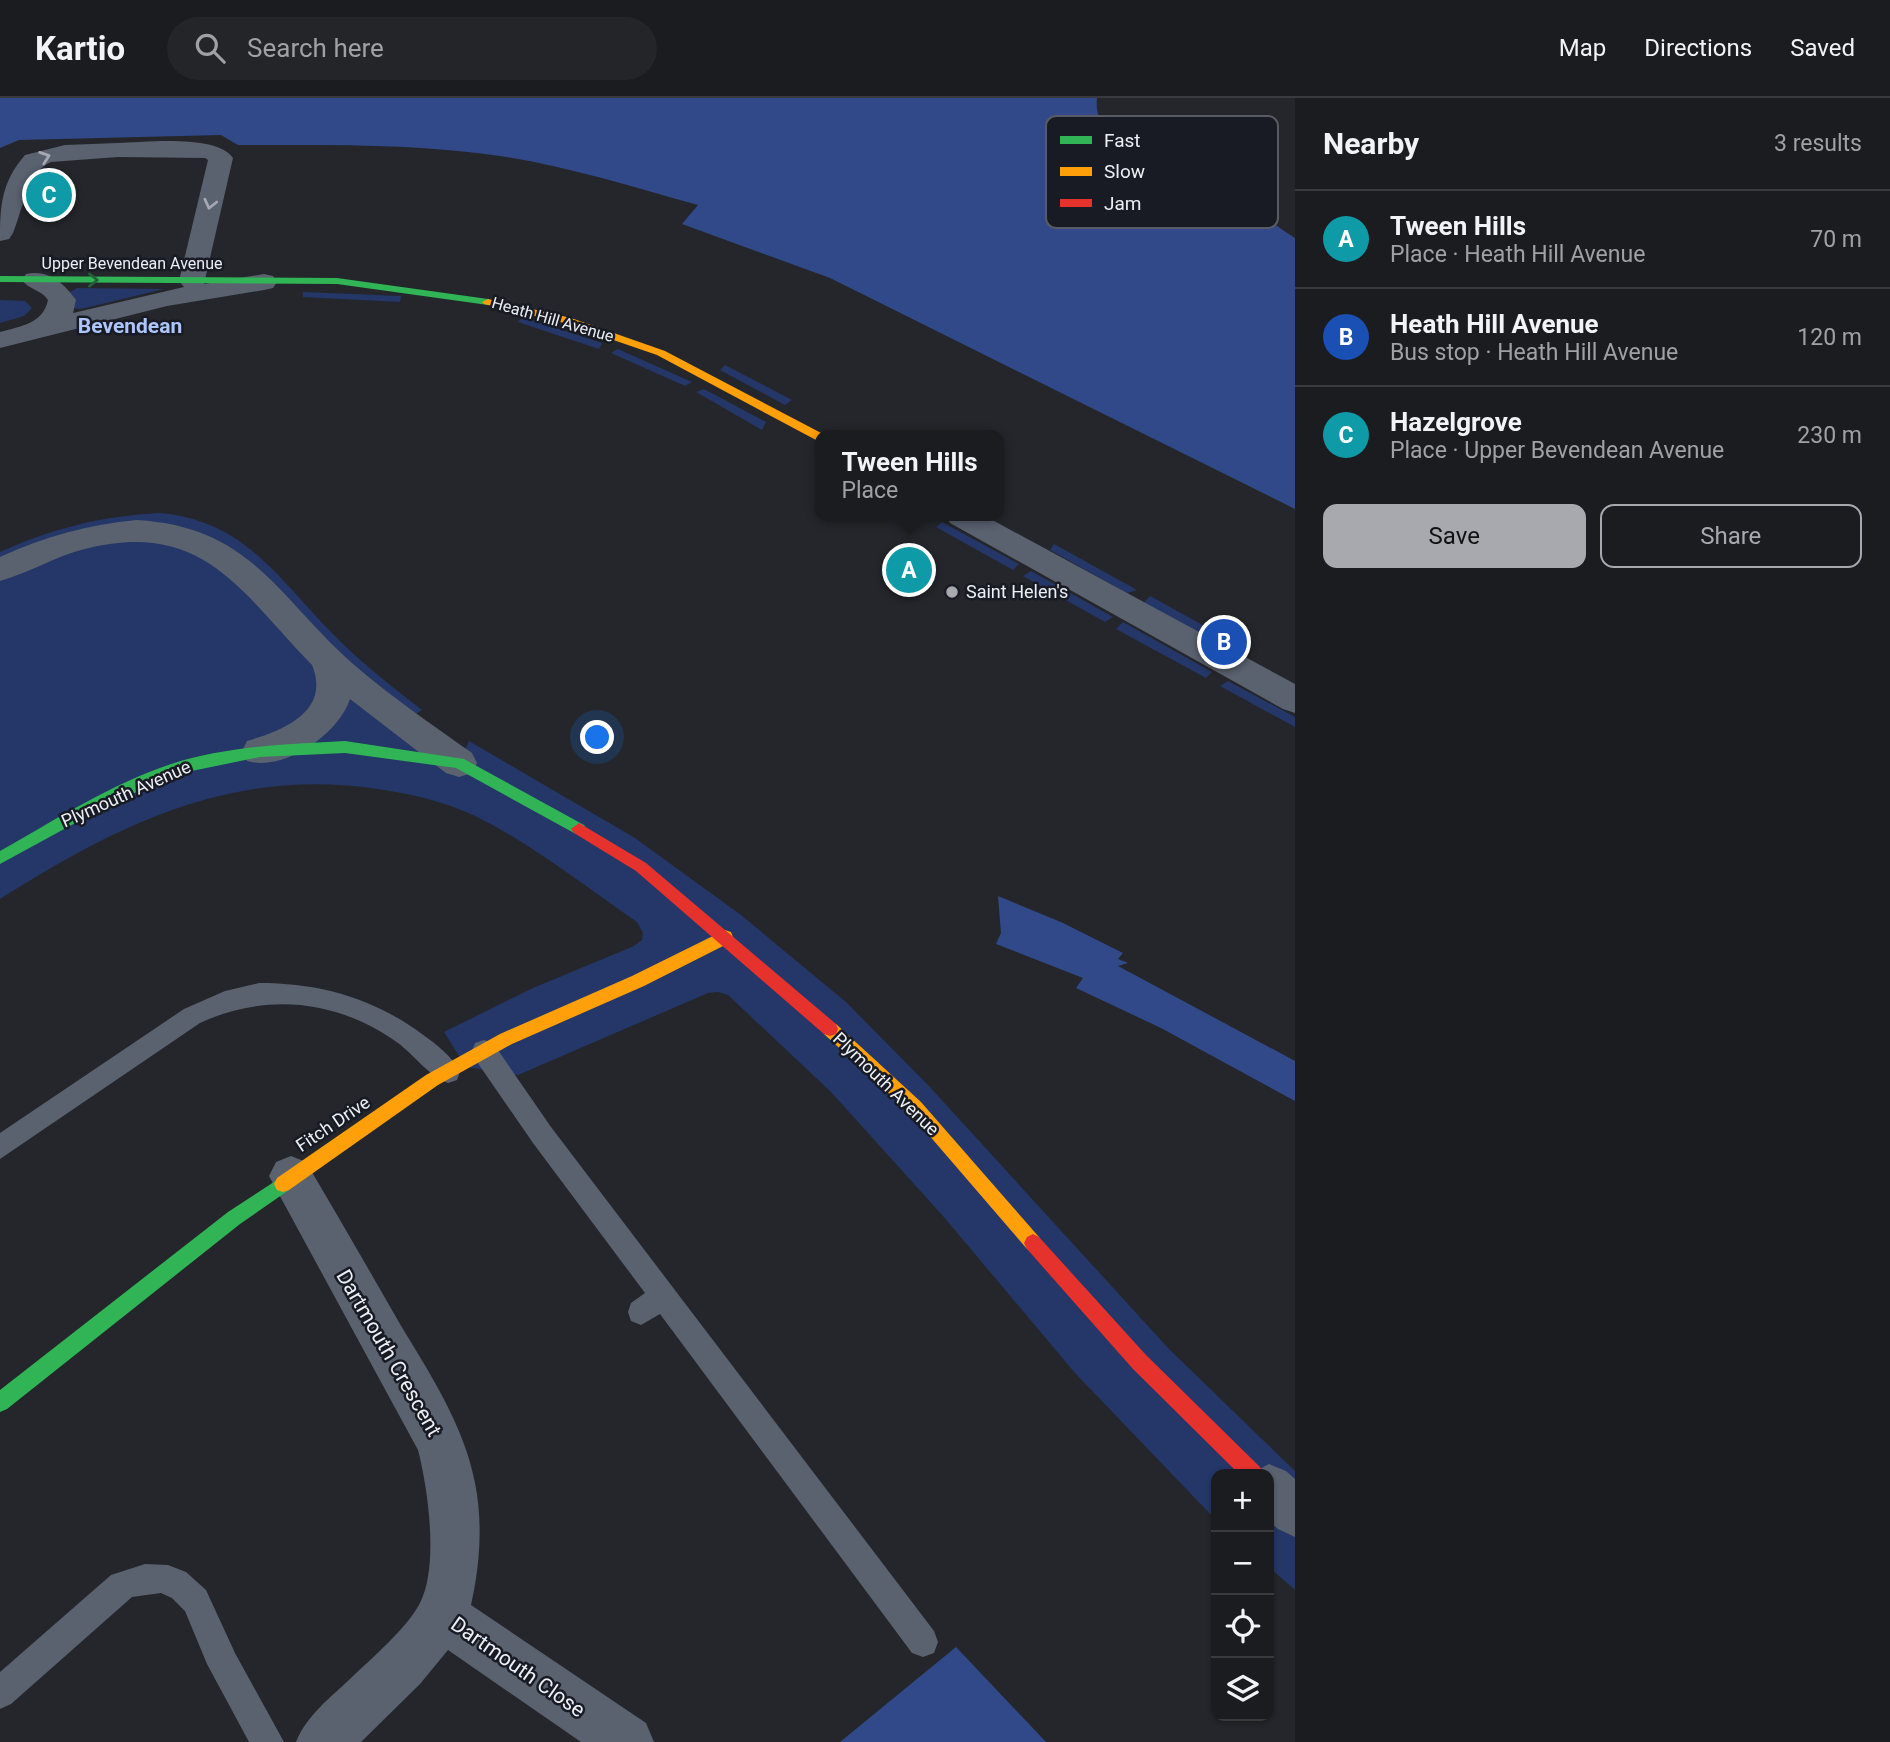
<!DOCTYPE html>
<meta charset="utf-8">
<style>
:root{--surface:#1b1c20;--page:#242529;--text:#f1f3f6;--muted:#a0a1a5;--line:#393a3e;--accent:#a7a9af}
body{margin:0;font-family:Roboto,sans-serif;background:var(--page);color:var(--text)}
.controls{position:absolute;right:21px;bottom:21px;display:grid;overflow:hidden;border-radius:14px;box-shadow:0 2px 5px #0004}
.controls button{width:63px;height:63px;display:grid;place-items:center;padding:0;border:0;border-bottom:2px solid var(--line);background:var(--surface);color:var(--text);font:35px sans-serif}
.you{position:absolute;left:598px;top:640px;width:24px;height:24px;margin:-18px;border:5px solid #fff;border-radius:50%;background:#1a73e8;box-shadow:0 0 0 10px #1a73e833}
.badge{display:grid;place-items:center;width:46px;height:46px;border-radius:50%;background:var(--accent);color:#fff;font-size:23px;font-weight:700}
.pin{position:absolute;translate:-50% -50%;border:4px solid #fff;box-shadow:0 2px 7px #0006}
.popup{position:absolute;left:815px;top:332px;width:189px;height:91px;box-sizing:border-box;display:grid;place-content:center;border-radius:14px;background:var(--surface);filter:drop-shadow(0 2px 5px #0005);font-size:23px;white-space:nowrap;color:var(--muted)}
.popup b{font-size:26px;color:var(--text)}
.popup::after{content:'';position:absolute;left:50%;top:100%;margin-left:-14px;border:14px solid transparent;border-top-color:var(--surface)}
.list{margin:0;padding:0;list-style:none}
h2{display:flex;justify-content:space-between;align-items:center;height:91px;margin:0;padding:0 28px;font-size:30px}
h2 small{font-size:23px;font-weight:400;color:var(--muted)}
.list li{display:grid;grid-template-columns:46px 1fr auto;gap:21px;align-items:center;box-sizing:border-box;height:98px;padding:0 28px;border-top:2px solid var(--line)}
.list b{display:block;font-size:26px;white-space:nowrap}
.list p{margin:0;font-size:23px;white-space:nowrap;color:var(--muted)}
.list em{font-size:23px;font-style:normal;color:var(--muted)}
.actions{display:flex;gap:14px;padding:21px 28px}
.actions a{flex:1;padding:16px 0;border:2px solid var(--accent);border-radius:14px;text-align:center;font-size:24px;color:var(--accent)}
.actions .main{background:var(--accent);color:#111}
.icon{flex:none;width:38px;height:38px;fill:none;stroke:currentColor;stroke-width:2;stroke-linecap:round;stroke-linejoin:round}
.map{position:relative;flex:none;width:1295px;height:1644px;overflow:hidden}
header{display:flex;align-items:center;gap:42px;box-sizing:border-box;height:98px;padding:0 35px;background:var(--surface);border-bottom:2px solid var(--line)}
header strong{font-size:33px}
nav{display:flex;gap:38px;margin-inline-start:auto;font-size:24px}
.search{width:490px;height:63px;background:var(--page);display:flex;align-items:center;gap:18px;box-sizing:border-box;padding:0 24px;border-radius:38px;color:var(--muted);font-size:26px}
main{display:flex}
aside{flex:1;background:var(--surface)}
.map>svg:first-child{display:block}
.green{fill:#243768}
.forest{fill:#314989}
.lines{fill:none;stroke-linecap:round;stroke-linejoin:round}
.lane{fill:#5a616f;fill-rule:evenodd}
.street{fill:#5a616f;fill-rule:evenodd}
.fast{fill:#30b455;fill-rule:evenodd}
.slow{fill:#ff9f0a;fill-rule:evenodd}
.jam{fill:#e5322d;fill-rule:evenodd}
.oneway{stroke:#a4a8b2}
.oneway2{stroke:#23603a}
.poi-dot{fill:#a7a9af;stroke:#181b24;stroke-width:2.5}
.labels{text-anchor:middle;stroke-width:5;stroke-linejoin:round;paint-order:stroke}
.far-street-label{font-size:16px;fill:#edeff6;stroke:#181b24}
.poi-label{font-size:18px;fill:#edeff6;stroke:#181b24;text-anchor:start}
.street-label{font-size:18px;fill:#edeff6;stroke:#181b24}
.far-district-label{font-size:21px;font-weight:bold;fill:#adc5fb;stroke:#181b24}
.near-street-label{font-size:21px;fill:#edeff6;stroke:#181b24}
.key{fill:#181b24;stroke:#585b63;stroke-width:2}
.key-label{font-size:19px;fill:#edeff6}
</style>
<header>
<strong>Kartio</strong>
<div class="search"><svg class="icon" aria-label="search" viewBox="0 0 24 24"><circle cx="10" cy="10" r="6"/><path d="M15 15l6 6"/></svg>Search here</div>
<nav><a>Map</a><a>Directions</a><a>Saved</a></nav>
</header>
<main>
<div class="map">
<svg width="1295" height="1644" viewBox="0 0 1295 1644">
<rect width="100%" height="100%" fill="#24262b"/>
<g class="green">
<path d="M77,190l87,1 -83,20 -8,-1 -4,-15z"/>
<path d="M303,194l98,4 -1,6 -97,-5z"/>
<path d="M0,202l25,1 7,7 -8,8 -24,7z"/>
<path d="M523,219l79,26 -3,6 -81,-27z"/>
<path d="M618,251l74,33 -7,4 -74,-33z"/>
<path d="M725,267l67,35 -7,5 -65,-35z"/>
<path d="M704,291l62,33 -4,8 -66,-38z"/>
<path d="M160,415c89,8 121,71 180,128 25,25 54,47 82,69l-12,8 49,45 10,-22 166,97 106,77 105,87 82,83 241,264 126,122v119l-26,-23v-93h-53l-1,45 -140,-146 -132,-157 -112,-124 -103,-97 -10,-3 -10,1 -190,82 -52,-8 -22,-35 89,-44 101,-42 8,-6 1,-7 -6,-11c-53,-36 -106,-79 -164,-107 -32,-15 -67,-22 -102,-27 -143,-19 -254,37 -371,111v-347c53,-24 102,-36 160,-39z"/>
<path d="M942,424l77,42 -6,6 -77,-43z"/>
<path d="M1054,446l83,46 -10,3 -77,-43z"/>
<path d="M1031,473l82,46 -8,5 -82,-46z"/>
<path d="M1150,498l87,48 -6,7 -87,-48z"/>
<path d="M1123,524l89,50 -6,6 -90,-49z"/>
<path d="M1228,583l67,36v10l-75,-41z"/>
</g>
<g class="forest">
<path d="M0,0h1097c-7,56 96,79 134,99 23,11 43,28 64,41v271l-465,-231 -148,-54 16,-19c-65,-18 -131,-39 -198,-49 -87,-13 -175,-11 -262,-11l-17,-10 -202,5 -19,8z"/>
<path d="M998,798l65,27 60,30 -5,6 10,4 -10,3 177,95v40l-134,-73 -85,-40 7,-10 -87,-34 5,-11z"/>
<path d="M956,1549l90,95h-206z"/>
</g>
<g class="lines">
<g class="lane">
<path d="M259,885c61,0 114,15 163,51 14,10 31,23 38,38l-3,8 -9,3c-19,-7 -34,-28 -50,-40 -60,-43 -131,-51 -198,-20l-200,136v-26l184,-124 41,-18z"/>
<path d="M484,942l9,3 58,84 383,504 4,11 -4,11 -11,4 -11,-4 -252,-339 -19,11 -10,-4 -3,-9 3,-9 14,-10 -112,-150 -58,-84 -3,-8 3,-8z"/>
<path d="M145,1466l23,1 18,7 20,18 29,63 49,89h-35l-42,-78 -22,-53 -13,-13 -11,-5 -29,4 -121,107 -11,5v-37l111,-97z"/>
</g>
<g class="street">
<path d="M118,45c28,-1 99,-9 115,15l-29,126 60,-10 9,2 4,6 -4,6 -9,2 -97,16 -167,42v-16c21,-6 43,-8 48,-32 -6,-10 -19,-10 -26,-20l4,-6c22,-5 38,9 50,26l-3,13 111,-26 -5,-6 29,-121 -3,-2 -87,-1 -67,5c-23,9 -29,50 -38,71l-4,6 -9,2c0,-35 1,-58 25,-86l40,-10z"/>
<path d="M945,418h40l310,168v29l-12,-4 -333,-186z"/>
<path d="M137,422c114,7 139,75 215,143 38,33 79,61 120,90l5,10 -5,10 -13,4 -13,-4 -96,-74c-11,35 -66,73 -103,62l-5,-10 5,-10c37,-11 84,-30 65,-76 -72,-74 -109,-146 -227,-116 -29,7 -56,24 -85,32v-24c44,-20 89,-33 137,-37z"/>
<path d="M291,1058l15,6c32,54 63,108 94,162 30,50 64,101 75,159 8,39 5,83 -4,122l175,118 8,19h-73l-133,-92 -28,34 -59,58h-65c11,-27 34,-44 55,-64 20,-19 57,-51 69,-75 19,-37 8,-114 -2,-153l-149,-274 7,-14z"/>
<path d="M1269,1366l17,7 9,8v58l-17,-8 -9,-8v-47h-19z"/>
</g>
<g class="fast">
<path d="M0,178l337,2 151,21 6,3 -6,3 -151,-21 -337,-2z"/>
<path d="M345,643l119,18 120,66 3,4 -8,6 -5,-2 -118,-65 -111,-15 -85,4 -83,17 -65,29 -112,61v-13c55,-31 111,-67 171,-87 56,-18 116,-20 174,-23z"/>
<path d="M283,1078l6,2 3,6 -3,6 -49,34 -233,185 -7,3v-22l228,-178z"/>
</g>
<g class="slow">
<path d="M488,201l83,19 94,33 160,84h-5v6l-4,-1 -159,-85 -93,-32 -80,-19 -2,-2z"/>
<path d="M725,832l6,2 2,5 -2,5 -87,44 -132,58 -74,41 -149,105 -6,2 -6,-2 -3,-6 3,-6 149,-103 74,-41 132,-58z"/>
<path d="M830,924l6,2 85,78 118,135 3,6 -3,6 -6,3 -6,-3 -118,-137 -85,-78 -2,-5 2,-5z"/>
</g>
<g class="jam">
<path d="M579,725l67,40 190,161 2,5 -2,5 -6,2 -6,-2 -188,-163 -62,-38 -3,-4z"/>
<path d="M1033,1136l6,3 107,118 114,112 3,7h-24l-106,-105 -106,-120 -3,-6 3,-6z"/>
</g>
</g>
<defs><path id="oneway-chevron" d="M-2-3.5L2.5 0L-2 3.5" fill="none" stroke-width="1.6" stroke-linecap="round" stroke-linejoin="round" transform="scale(1.75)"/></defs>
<g class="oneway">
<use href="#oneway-chevron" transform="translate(45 59) rotate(-19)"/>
<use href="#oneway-chevron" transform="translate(210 106) rotate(103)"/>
</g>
<use class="oneway2" href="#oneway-chevron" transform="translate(93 182)"/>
<circle class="poi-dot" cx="952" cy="494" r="7"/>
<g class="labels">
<g class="far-street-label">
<text x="132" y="171">Upper Bevendean Avenue</text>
<text transform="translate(553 221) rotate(16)" y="6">Heath Hill Avenue</text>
</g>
<g class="poi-label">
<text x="966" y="500">Saint Helen's</text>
</g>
<g class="street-label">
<text transform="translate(126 696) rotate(-24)" y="6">Plymouth Avenue</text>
<text transform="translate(886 986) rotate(44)" y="6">Plymouth Avenue</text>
<text transform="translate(333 1026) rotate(-34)" y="6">Fitch Drive</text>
</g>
<g class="far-district-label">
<text x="130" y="235">Bevendean</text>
</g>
<g class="near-street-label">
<text transform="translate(389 1255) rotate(60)" y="7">Dartmouth Crescent</text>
<text transform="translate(518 1569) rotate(35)" y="7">Dartmouth Close</text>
</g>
</g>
<rect x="1046" y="18" width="232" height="112" rx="10" class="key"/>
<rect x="1060" y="38" width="32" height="8" fill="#30b455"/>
<rect x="1060" y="69" width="32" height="9" fill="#ff9f0a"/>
<rect x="1060" y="101" width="32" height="8" fill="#e5322d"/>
<g class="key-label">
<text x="1104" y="49">Fast</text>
<text x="1104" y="80">Slow</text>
<text x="1104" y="112">Jam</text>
</g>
</svg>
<div class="controls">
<button>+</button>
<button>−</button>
<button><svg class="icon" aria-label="locate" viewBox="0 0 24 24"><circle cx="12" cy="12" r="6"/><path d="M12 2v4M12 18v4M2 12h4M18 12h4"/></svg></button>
<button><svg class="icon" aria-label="layers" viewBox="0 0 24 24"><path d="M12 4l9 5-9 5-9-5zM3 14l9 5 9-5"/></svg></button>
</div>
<div class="you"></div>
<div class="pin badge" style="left:909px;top:472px;background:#0f9aa8">A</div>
<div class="popup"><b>Tween Hills</b>Place</div>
<div class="pin badge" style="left:1224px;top:544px;background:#1a4fb4">B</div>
<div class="pin badge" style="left:49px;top:97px;background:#0f9aa8">C</div>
</div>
<aside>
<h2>Nearby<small>3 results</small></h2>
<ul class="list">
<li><span class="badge" style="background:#0f9aa8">A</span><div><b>Tween Hills</b><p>Place · Heath Hill Avenue</p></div><em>70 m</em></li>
<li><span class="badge" style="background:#1a4fb4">B</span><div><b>Heath Hill Avenue</b><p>Bus stop · Heath Hill Avenue</p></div><em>120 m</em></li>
<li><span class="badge" style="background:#0f9aa8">C</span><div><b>Hazelgrove</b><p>Place · Upper Bevendean Avenue</p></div><em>230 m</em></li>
</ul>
<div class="actions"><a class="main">Save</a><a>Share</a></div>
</aside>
</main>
